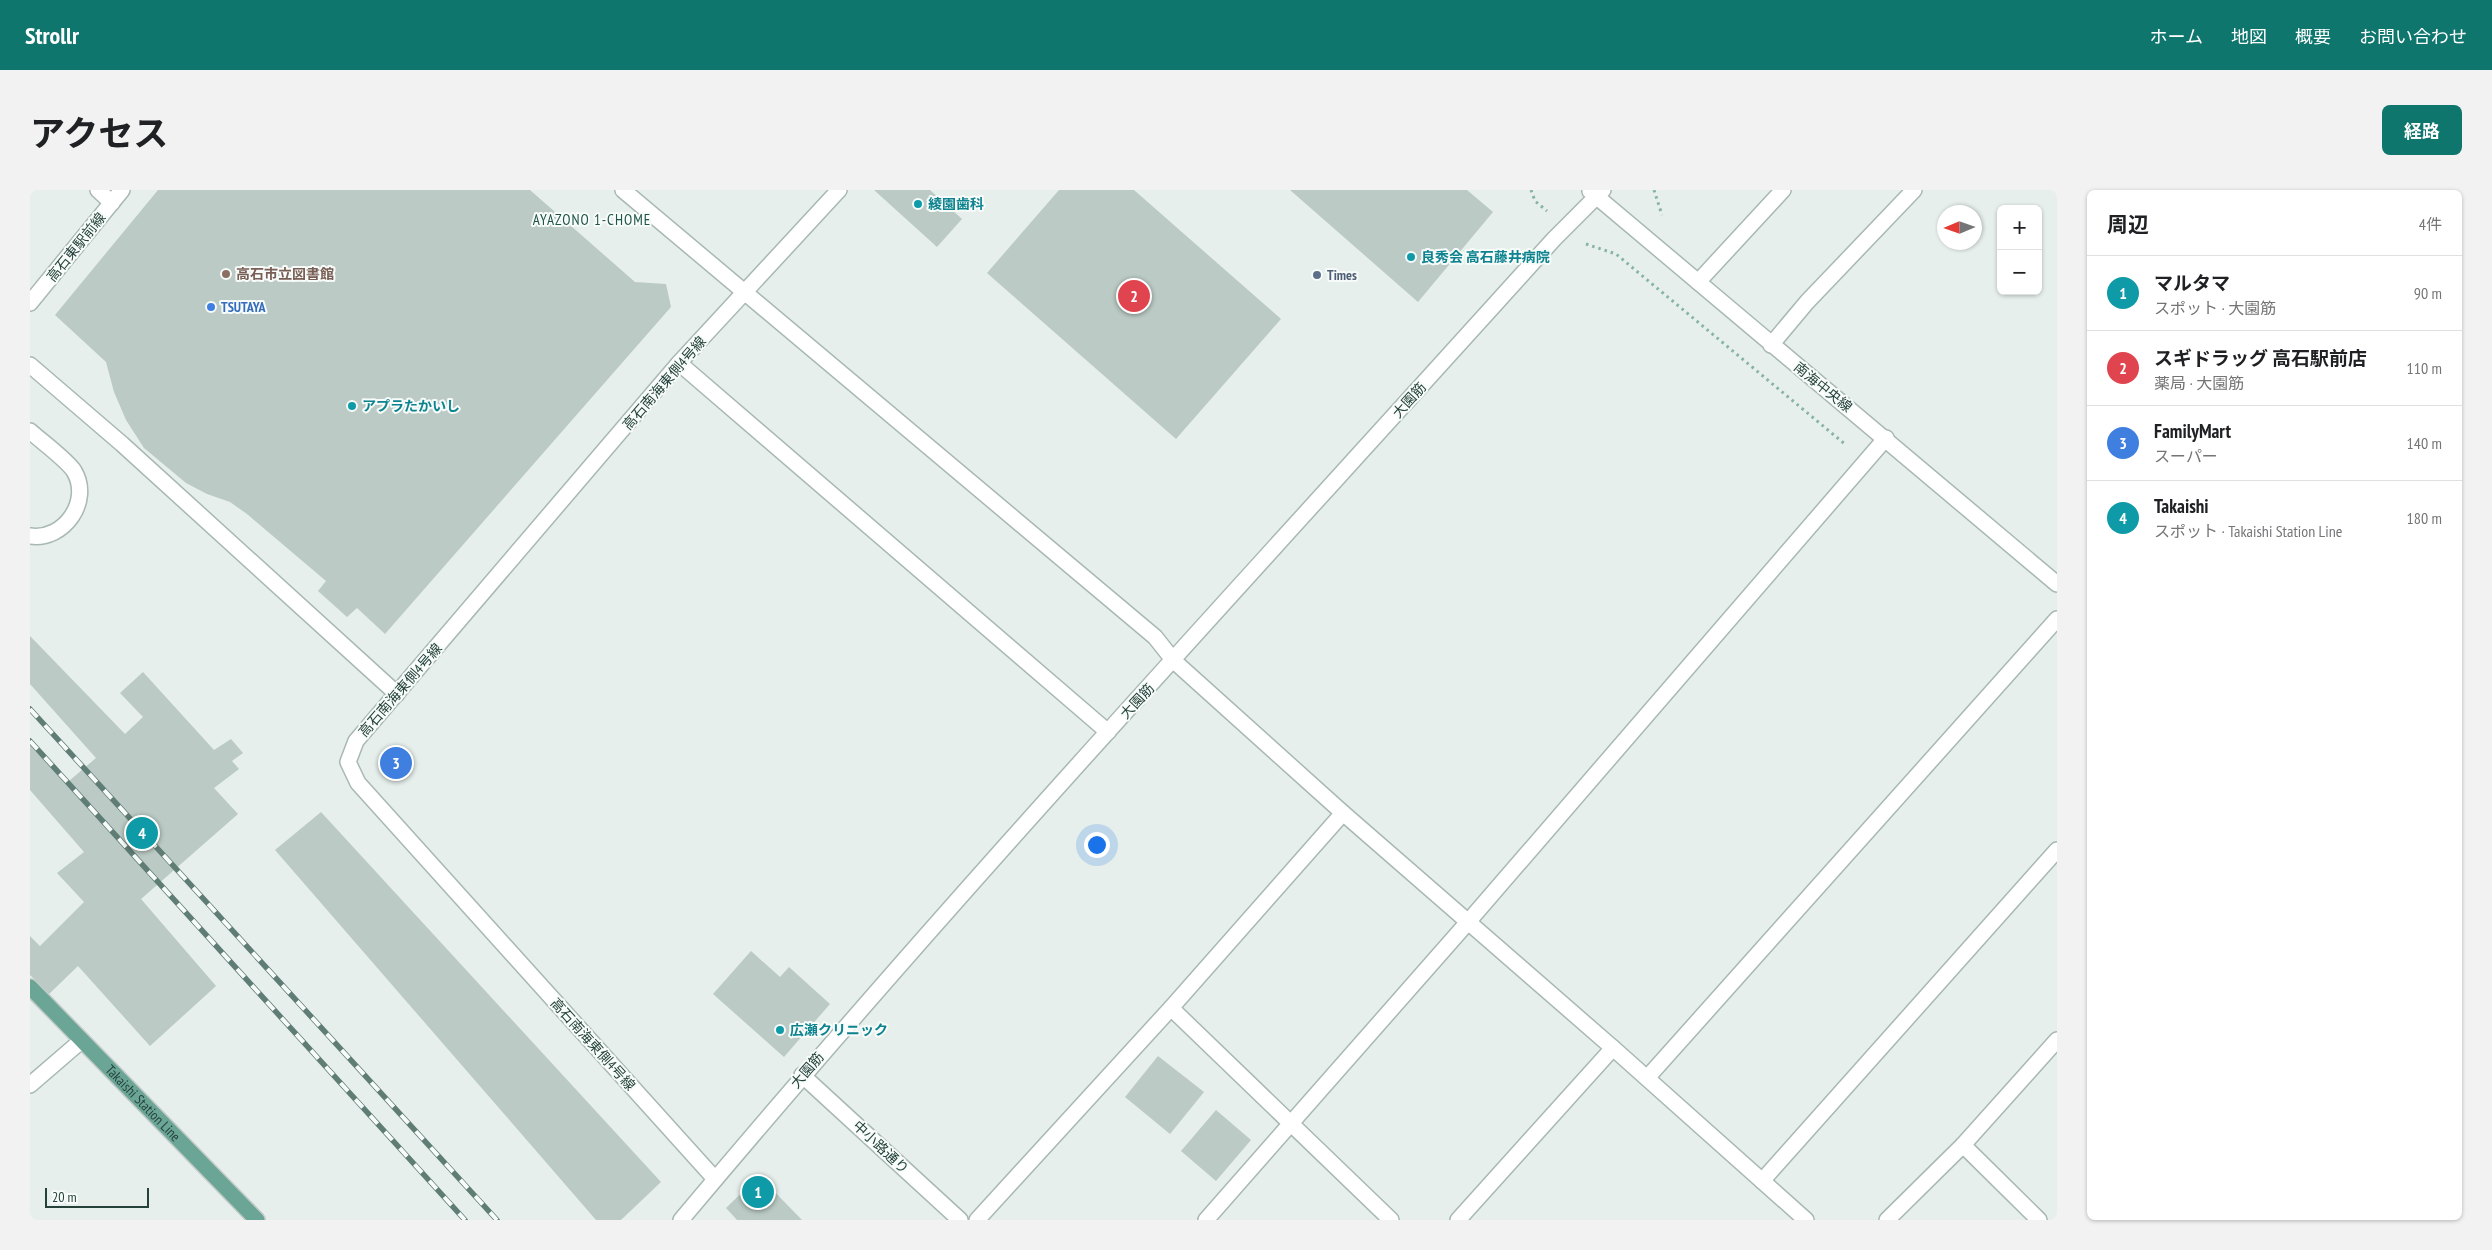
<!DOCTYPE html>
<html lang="ja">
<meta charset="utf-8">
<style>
:root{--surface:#fff;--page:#f2f2f2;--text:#202124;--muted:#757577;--line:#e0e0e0;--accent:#0f766e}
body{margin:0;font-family:"PT Sans Narrow","Noto Sans JP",sans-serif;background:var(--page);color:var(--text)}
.controls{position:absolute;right:15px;top:15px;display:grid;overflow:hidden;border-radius:8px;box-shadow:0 1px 4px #0004}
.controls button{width:45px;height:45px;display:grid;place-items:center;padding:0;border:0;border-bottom:1px solid var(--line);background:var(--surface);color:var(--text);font:25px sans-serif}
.compass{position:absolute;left:1907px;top:15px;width:45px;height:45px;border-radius:50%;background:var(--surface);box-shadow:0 1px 4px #0004;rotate:268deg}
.scale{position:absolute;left:15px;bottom:12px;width:104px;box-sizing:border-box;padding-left:5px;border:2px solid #24423a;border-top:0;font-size:14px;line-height:18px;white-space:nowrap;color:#24423a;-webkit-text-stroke:4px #f7fbf9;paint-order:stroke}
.you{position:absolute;left:1066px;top:654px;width:18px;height:18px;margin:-12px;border:4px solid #fff;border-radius:50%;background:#1a73e8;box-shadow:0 0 0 8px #1a73e833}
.badge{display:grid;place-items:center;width:32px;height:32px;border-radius:50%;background:var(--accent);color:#fff;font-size:16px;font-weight:700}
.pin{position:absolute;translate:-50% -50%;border:2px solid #fff;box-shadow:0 1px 5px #0006}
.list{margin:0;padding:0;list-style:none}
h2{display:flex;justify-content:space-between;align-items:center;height:65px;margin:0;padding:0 20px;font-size:21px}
h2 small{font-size:16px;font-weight:400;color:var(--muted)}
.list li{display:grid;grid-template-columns:32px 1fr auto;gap:15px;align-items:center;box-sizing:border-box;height:75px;padding:0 20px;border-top:1px solid var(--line)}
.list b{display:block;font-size:19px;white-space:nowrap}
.list p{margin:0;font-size:16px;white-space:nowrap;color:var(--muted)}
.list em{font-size:16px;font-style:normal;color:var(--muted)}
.map{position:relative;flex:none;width:2027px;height:1030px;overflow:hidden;border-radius:8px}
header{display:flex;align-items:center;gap:30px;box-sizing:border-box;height:70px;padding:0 25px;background:var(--accent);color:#fff}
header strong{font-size:24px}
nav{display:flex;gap:28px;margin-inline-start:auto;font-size:18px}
.intro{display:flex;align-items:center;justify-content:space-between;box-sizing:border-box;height:120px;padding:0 30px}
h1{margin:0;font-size:35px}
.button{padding:12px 22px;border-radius:8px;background:var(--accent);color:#fff;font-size:18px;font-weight:700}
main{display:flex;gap:30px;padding:0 30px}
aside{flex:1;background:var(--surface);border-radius:8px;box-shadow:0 1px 4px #0004}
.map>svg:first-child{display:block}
.building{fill:#bbcac4}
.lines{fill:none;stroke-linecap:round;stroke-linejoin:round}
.minor-casing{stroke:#a8b8b2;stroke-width:18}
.major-casing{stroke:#c2cac8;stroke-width:18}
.path{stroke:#86b3a5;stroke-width:3;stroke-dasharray:2.5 4;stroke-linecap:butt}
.minor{stroke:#fff;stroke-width:15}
.major{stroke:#6aa596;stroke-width:15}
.rail-casing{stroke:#5f7d75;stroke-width:5.5}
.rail{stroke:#f7fbf9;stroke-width:4;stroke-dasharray:11;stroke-linecap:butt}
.culture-dot{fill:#0f9aa8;stroke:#f7fbf9;stroke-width:2}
.education-dot{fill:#8d6e63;stroke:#f7fbf9;stroke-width:2}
.service-dot{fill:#5c6f8a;stroke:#f7fbf9;stroke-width:2}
.shop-dot{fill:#3f7fe0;stroke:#f7fbf9;stroke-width:2}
.labels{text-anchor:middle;stroke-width:4;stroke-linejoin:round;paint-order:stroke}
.culture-label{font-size:14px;font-weight:bold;fill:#0d838f;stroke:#f7fbf9;text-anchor:start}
.street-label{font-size:14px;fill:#24423a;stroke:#f7fbf9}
.education-label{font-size:14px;font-weight:bold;fill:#785e54;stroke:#f7fbf9;text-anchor:start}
.service-label{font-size:14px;font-weight:bold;fill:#4e5e75;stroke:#f7fbf9;text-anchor:start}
.shop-label{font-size:14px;font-weight:bold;fill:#366cbe;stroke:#f7fbf9;text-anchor:start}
.neighbourhood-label{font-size:15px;letter-spacing:1px;fill:#1f5548;stroke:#f7fbf9}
</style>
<header>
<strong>Strollr</strong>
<nav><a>ホーム</a><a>地図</a><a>概要</a><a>お問い合わせ</a></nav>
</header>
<div class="intro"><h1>アクセス</h1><a class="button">経路</a></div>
<main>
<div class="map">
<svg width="2027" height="1030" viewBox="0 0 2027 1030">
<rect width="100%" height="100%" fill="#e6efeb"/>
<g class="building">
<path d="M128,0h372l105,92 31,2 5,23 -286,327 -28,-26 -10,9 -29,-26 8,-10 -79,-67 -17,-12 -23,-8 -21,-11 -42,-35 -18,-28 -12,-28 -8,-30 -51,-47z"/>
<path d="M844,0h56l32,29 -25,28z"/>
<path d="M1029,0h75l147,129 -105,120 -189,-166z"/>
<path d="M1260,0h177l26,22 -75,90z"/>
<path d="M0,446l95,98 18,-17 -23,-24 23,-21 71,78 17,-11 12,14 -11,8 7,8 -25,19 24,26 -97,85 75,87 -66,60 -72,-80 -29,28 -19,-19v-39l10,10 44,-44 -27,-29 27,-21 -54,-62v-52l39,43 27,-23 -66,-74z"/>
<path d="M291,622l340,370 -40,38h-25l-321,-370z"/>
<path d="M721,761l29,26 9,-10 41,37 -46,53 -71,-63z"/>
<path d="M1128,866l46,36 -34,42 -45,-37z"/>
<path d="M1186,920l35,30 -35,41 -35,-30z"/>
<path d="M729,986l43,44h-65l-11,-12z"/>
</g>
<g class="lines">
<defs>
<g id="minor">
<path d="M68,0l14,13"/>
<path d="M593,0l532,447 19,24 169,152 270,235 193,172"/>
<path d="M1560,1l467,393"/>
<path d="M1668,92l85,-92"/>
<path d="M0,113l92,-113"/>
<path d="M1741,155l36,-43 107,-112"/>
<path d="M649,173l429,369"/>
<path d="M0,175l92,79 275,250"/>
<path d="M0,241c11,10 37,29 44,40 18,30 -10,70 -44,65"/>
<path d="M1141,818l220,212"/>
<path d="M772,885l158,145"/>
<path d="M1617,888l410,-459"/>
<path d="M0,895l51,-44"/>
<path d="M1933,955l76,75"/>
<path d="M685,989l-357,-396 -10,-21 8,-21 323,-378 160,-173"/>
<path d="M1732,991l295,-331"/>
<path d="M651,1030c281,-335 580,-656 873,-981l49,-49"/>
<path d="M947,1030l194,-212 172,-195"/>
<path d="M1176,1030l262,-298 418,-484"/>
<path d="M1428,1030l155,-172"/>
<path d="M1857,1030l76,-75 94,-105"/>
</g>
<g id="major">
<path id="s1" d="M0,797l227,233"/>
</g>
</defs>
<use href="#minor" class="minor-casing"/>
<use href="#major" class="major-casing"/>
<g class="path">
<path d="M1501,0l4,11 12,10"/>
<path d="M1624,0l8,25"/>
<path d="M1556,54l30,10 230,191"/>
</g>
<use href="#minor" class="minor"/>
<use href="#major" class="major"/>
<defs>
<g id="rail">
<path d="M0,519l467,511"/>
<path d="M0,551l435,479"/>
</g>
</defs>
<use href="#rail" class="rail-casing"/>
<use href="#rail" class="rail"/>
</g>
<g class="culture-dot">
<circle cx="888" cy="14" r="5"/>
<circle cx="1381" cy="67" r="5"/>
<circle cx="322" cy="216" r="5"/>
<circle cx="750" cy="840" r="5"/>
</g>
<circle class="education-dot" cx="196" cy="84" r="5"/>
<circle class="service-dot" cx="1287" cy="85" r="5"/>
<circle class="shop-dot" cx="181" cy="117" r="5"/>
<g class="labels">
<g class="culture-label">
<text x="898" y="19">綾園歯科</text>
<text x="1391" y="72">良秀会 高石藤井病院</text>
<text x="332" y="221">アプラたかいし</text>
<text x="760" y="845">広瀬クリニック</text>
</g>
<g class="street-label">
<text transform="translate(46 57) rotate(-51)" y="5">高石東駅前線</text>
<text transform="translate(634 193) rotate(-49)" y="5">高石南海東側4号線</text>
<text transform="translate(1793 197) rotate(39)" y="5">南海中央線</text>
<text transform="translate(1379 210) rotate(-48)" y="5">大園筋</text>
<text transform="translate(370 500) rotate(-49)" y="5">高石南海東側4号線</text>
<text transform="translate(1107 511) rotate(-47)" y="5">大園筋</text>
<text transform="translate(563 854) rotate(48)" y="5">高石南海東側4号線</text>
<text transform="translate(777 880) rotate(-49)" y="5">大園筋</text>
<text dy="5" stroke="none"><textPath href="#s1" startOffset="162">Takaishi Station Line</textPath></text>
<text transform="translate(851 957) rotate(43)" y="5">中小路通り</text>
</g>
<g class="education-label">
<text x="206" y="89">高石市立図書館</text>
</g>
<g class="service-label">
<text x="1297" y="90">Times</text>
</g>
<g class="shop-label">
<text x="191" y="122">TSUTAYA</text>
</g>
<g class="neighbourhood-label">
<text x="562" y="35">AYAZONO 1-CHOME</text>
</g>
</g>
</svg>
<div class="controls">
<button>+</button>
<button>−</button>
</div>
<svg class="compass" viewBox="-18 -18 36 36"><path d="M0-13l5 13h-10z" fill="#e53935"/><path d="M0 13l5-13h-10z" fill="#757577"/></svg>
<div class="scale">20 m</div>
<div class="you"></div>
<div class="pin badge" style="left:728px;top:1002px;background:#0f9aa8">1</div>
<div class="pin badge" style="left:1104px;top:106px;background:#e0444e">2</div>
<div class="pin badge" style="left:366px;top:573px;background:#3f7fe0">3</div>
<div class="pin badge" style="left:112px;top:643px;background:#0f9aa8">4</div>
</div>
<aside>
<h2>周辺<small>4件</small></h2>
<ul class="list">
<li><span class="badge" style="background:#0f9aa8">1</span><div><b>マルタマ</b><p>スポット · 大園筋</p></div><em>90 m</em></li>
<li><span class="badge" style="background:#e0444e">2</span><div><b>スギドラッグ 高石駅前店</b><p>薬局 · 大園筋</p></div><em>110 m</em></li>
<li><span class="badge" style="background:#3f7fe0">3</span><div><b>FamilyMart</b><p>スーパー</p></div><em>140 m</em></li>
<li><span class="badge" style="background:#0f9aa8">4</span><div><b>Takaishi</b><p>スポット · Takaishi Station Line</p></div><em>180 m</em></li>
</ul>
</aside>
</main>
